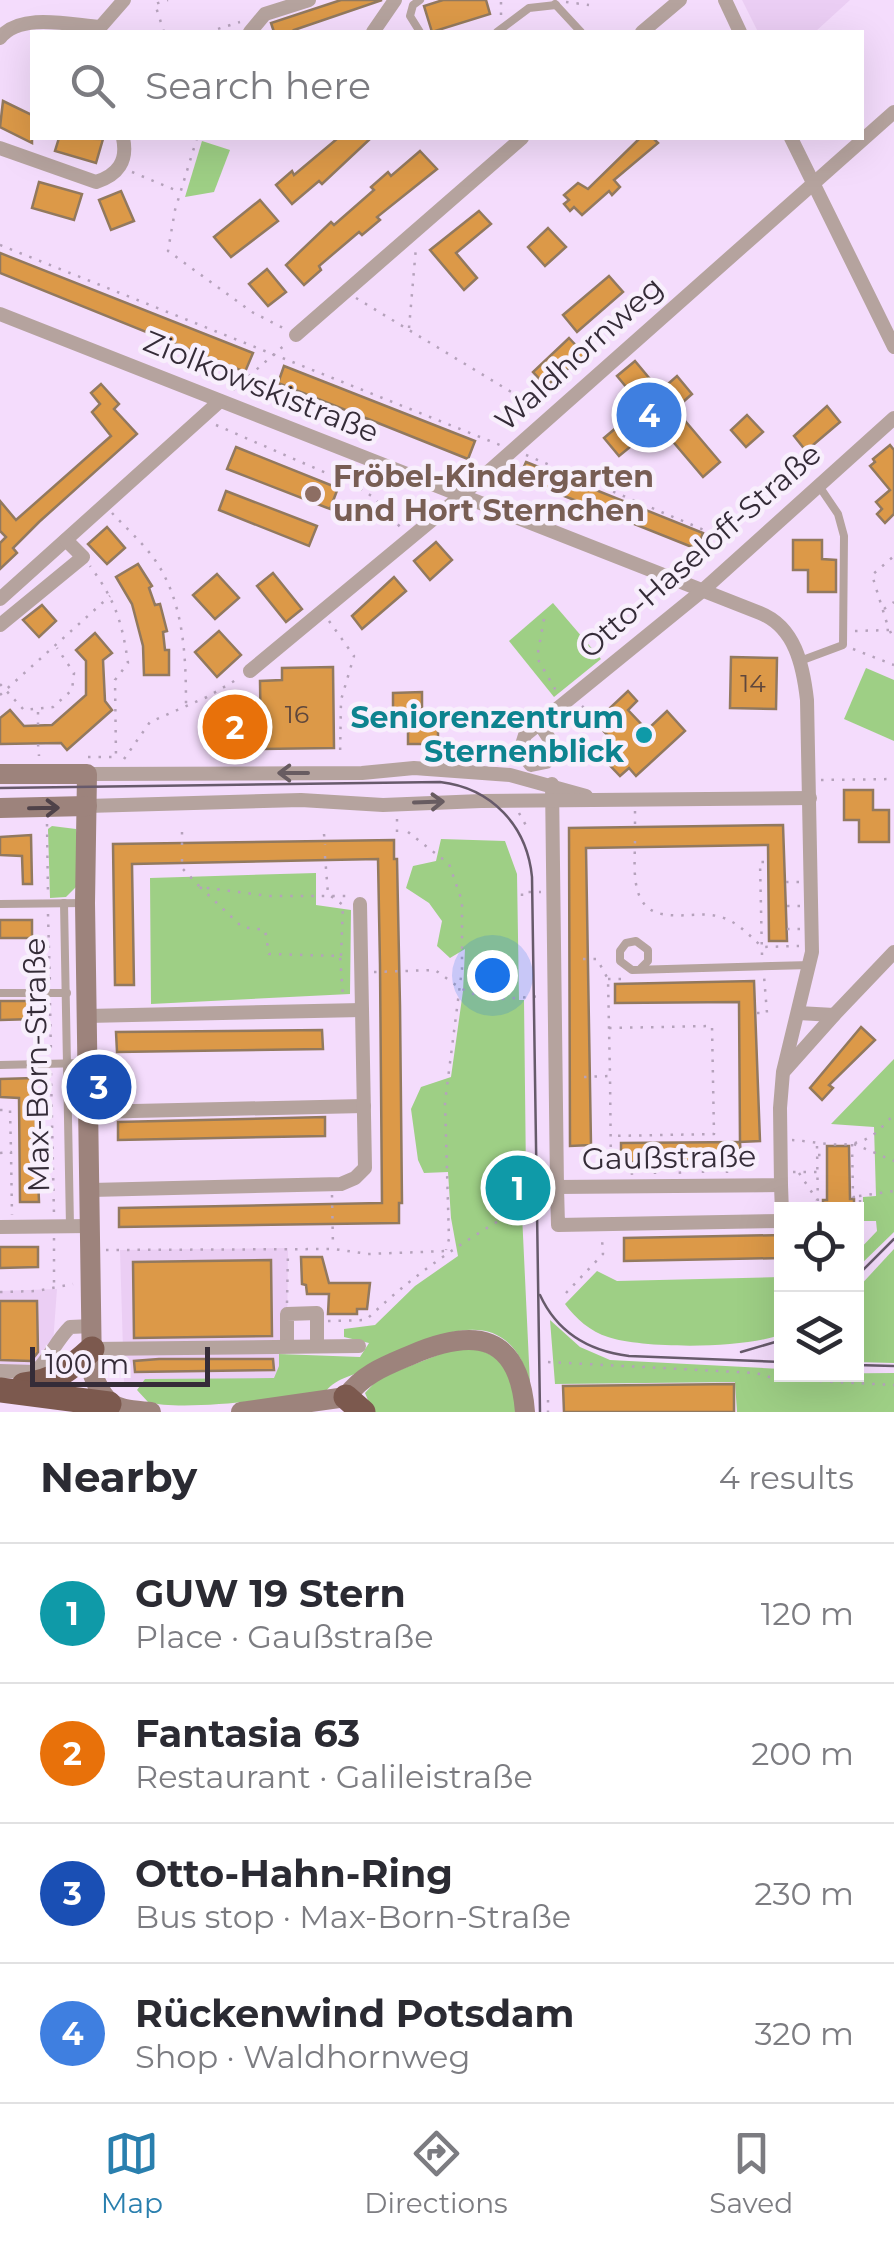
<!DOCTYPE html>
<meta charset="utf-8">
<style>
:root{--surface:#fff;--page:#f7f7f7;--text:#2b2b33;--muted:#7c7c81;--line:#e1e1e2;--accent:#297fae}
body{margin:0;font-family:Montserrat,sans-serif;background:var(--page);color:var(--text)}
.controls{position:absolute;right:30px;bottom:30px;display:grid;overflow:hidden;border-radius:0px;box-shadow:0 10px 40px #0002}
.controls button{width:90px;height:90px;display:grid;place-items:center;padding:0;border:0;border-bottom:2px solid var(--line);background:var(--surface);color:var(--text);font:50px sans-serif}
.scale{position:absolute;left:30px;bottom:25px;width:180px;box-sizing:border-box;padding-left:10px;border:5px solid #352c38;border-top:0;font-size:28px;line-height:35px;white-space:nowrap;color:#352c38;-webkit-text-stroke:8px #f8effc;paint-order:stroke}
.you{position:absolute;left:492px;top:975px;width:35px;height:35px;margin:-25px;border:8px solid #fff;border-radius:50%;background:#1a73e8;box-shadow:0 0 0 15px #1a73e833}
.badge{display:grid;place-items:center;width:65px;height:65px;border-radius:50%;background:var(--accent);color:#fff;font-size:32px;font-weight:700}
.pin{position:absolute;translate:-50% -50%;border:5px solid #fff;box-shadow:0 2px 10px #0006}
.list{margin:0;padding:0;list-style:none}
h2{display:flex;justify-content:space-between;align-items:center;height:130px;margin:0;padding:0 40px;font-size:42px}
h2 small{font-size:32px;font-weight:400;color:var(--muted)}
.list li{display:grid;grid-template-columns:65px 1fr auto;gap:30px;align-items:center;box-sizing:border-box;height:140px;padding:0 40px;border-top:2px solid var(--line)}
.list b{display:block;font-size:38px;white-space:nowrap}
.list p{margin:0;font-size:32px;white-space:nowrap;color:var(--muted)}
.list em{font-size:32px;font-style:normal;color:var(--muted)}
.icon{flex:none;width:55px;height:55px;fill:none;stroke:currentColor;stroke-width:2;stroke-linecap:round;stroke-linejoin:round}
.map{position:relative;flex:none;width:894px;height:1412px;overflow:hidden}
.search{position:absolute;background:var(--surface);box-shadow:0 10px 40px #0002;left:30px;right:30px;top:30px;height:110px;display:flex;align-items:center;gap:25px;box-sizing:border-box;padding:0 35px;border-radius:0px;color:var(--muted);font-size:38px}
.sheet{height:690px;background:var(--surface)}
nav{display:flex;justify-content:space-around;align-items:center;box-sizing:border-box;height:140px;border-top:2px solid var(--line);background:var(--surface);font-size:28px;color:var(--muted)}
nav a{display:grid;justify-items:center;gap:5px}
nav .on{color:var(--accent)}
.map>svg:first-child{display:block}
.built{fill:#ebcef4}
.green{fill:#9ecf85}
.building{fill:#dc9948;stroke:#92795e;stroke-width:2.5}
.lines{fill:none;stroke-linecap:round;stroke-linejoin:round}
.path{stroke:#b5a2bb;stroke-width:2.5;stroke-dasharray:2.5 8;stroke-linecap:butt}
.lane{stroke:#b5a39e;stroke-width:8}
.street{stroke:#b5a39e;stroke-width:14}
.secondary{stroke:#9d837c;stroke-width:20}
.highway{stroke:#7c594e;stroke-width:25}
.tram{stroke:#675a6b;stroke-width:2.5}
.oneway{stroke:#685c61}
.oneway2{stroke:#4f4249}
.education-dot{fill:#8d6e63;stroke:#f8effc;stroke-width:4}
.culture-dot{fill:#0f9aa8;stroke:#f8effc;stroke-width:4}
.labels{text-anchor:middle;stroke-width:9;stroke-linejoin:round;paint-order:stroke}
.number-label{font-size:25px;fill:#5f473c}
.street-label{font-size:30px;fill:#352c38;stroke:#f8effc}
.education-label{font-size:30px;font-weight:bold;fill:#785e54;stroke:#f8effc;text-anchor:start}
.culture-label{font-size:30px;font-weight:bold;fill:#0d838f;stroke:#f8effc;text-anchor:end}
</style>
<div class="map">
<svg width="894" height="1412" viewBox="0 0 894 1412">
<rect width="100%" height="100%" fill="#f4dcfc"/>
<g class="built">
<path d="M742,0h108l-35,32h-57z"/>
<path d="M288,1248l-1,98 -5,37h-158l-4,-133z"/>
<path d="M57,1289l-5,68 -17,15 -35,-1v-80z"/>
</g>
<g class="green">
<path d="M202,141l28,9 -16,42 -29,5z"/>
<path d="M553,603l48,56 -47,38 -45,-56z"/>
<path d="M866,668l28,12v61l-50,-22z"/>
<path d="M52,826l24,3 1,4 1,52 -12,12 -16,1 -2,-69z"/>
<path d="M441,839l64,2 12,33 2,126h5l2,176 -4,38 8,170c-23,-91 -103,-46 -157,-18 -16,9 -36,11 -47,25 -39,7 -144,21 -178,11 -1,-1 -10,-11 -11,-12l8,-11 129,-1 5,-12v-12l81,3 9,-14 -25,-6v-8l31,-4 40,-39 43,-30 -7,-38 -3,-46 -24,1 -6,-13 -7,-51 10,-22 30,-10 12,-86 2,-42 -15,9 -13,-12 5,-25 -13,-18 -23,-15 7,-22 23,-5z"/>
<path d="M316,873v32l35,5 -1,84 -199,10 -1,-126z"/>
<path d="M894,1059v173l-37,36v-16l20,-21 -1,-10h-13v-24l13,-1 -2,-69 -43,-3z"/>
<path d="M894,1249v114l-37,-1v-73z"/>
<path d="M597,1271l20,10 164,-4v57c-32,15 -138,15 -173,3 -17,-5 -33,-19 -43,-33z"/>
<path d="M550,1320l30,27 30,13 171,9 1,5 112,-1v39h-157l-2,-30 -180,2z"/>
<path d="M461,1346c47,7 47,25 57,66h-145l-8,-19 14,-15z"/>
</g>
<g class="building">
<path d="M341,0h41l-88,30 1,2h-21l-3,-9z"/>
<path d="M443,0h43l4,14 -58,18 -8,-26z"/>
<path d="M3,101l29,14v28l-32,-16z"/>
<path d="M59,138l44,1 -7,24 -41,-12z"/>
<path d="M338,138h33l-49,46 -3,-3 -27,23 -16,-19 16,-14 2,4z"/>
<path d="M640,138h13l5,5 -44,37 6,7 -8,8 -3,-4 -27,24 -8,-8 -4,4 -6,-7 5,-4 -5,-5 14,-12 10,6z"/>
<path d="M420,151l17,18 -60,48 3,3 -18,15 -3,-3 -40,34 2,4 -17,15 -18,-20 45,-43 3,3 40,-35 -3,-3 17,-15 3,4z"/>
<path d="M39,182l43,12 -8,26 -42,-12z"/>
<path d="M121,191l13,30 -23,9 -12,-30z"/>
<path d="M260,200l18,21 -47,36 -17,-20z"/>
<path d="M479,211l12,13 -35,29 21,25 -13,12 -34,-40z"/>
<path d="M548,228l18,19 -21,19 -17,-19z"/>
<path d="M0,253l253,100 -8,19 -245,-99z"/>
<path d="M267,269l19,23 -18,14 -19,-22z"/>
<path d="M609,276l14,16 -46,40 -14,-17z"/>
<path d="M569,338l16,17 -39,31 -13,-14z"/>
<path d="M635,361l25,30 17,-15 15,18 -17,15 45,53 -17,15 -45,-53 -39,32 -15,-18 38,-32 -25,-30z"/>
<path d="M284,366l191,75 -7,18 -190,-76z"/>
<path d="M101,384l18,20 -5,5 23,25 -98,88 -26,26 4,5 -17,16v-26l6,-6 -6,-6v-30l16,19 95,-84 -19,-24 8,-8 -9,-11z"/>
<path d="M827,406l13,16 -34,29 -12,-15z"/>
<path d="M747,415l16,17 -17,15 -15,-17z"/>
<path d="M890,445l4,5v64l-9,9 -8,-9 5,-5 -6,-7 14,-12 -20,-24 5,-4 -2,-3z"/>
<path d="M236,447l102,41 -8,21 -103,-40z"/>
<path d="M526,462l177,71 -6,16 -178,-71z"/>
<path d="M226,491l91,35 -8,20 -90,-36z"/>
<path d="M107,527l18,21 -18,16 -19,-20z"/>
<path d="M793,540h29v19l14,1v32h-28v-22h-15z"/>
<path d="M436,542l16,18 -22,20 -16,-19z"/>
<path d="M138,564l14,22 -3,2 6,17 5,-1 7,27 -4,1 2,18h4v25h-25l-1,-29 -11,-42 -16,-27z"/>
<path d="M273,573l29,36 -16,13 -29,-36z"/>
<path d="M217,574l22,24 -24,21 -22,-24z"/>
<path d="M394,577l12,14 -44,38 -10,-13z"/>
<path d="M42,605l14,16 -17,16 -16,-17z"/>
<path d="M219,631l22,24 -24,22 -22,-25z"/>
<path d="M95,633l17,20 -9,7 2,41 7,9 -45,40 -6,-7 -61,1v-26l10,-8 14,16 28,-1 34,-30v-34l-10,-11z"/>
<path d="M731,657l46,1 -1,51 -46,-1z"/>
<path d="M333,667l1,81 -73,1 -1,-68 22,-1v-12z"/>
<path d="M628,691l9,10 -9,9 19,20 20,-19 18,20 -49,45 -7,-8 -9,8 -23,-24 14,-13 -16,-17z"/>
<path d="M422,692v20h16v32h-30v-21h-15v-30z"/>
<path d="M844,790h29v20h16v32h-30v-22h-15z"/>
<path d="M783,825l4,116h-18l-1,-96 -182,3 5,297 -21,1 -1,-318z"/>
<path d="M31,835l1,49h-9l-1,-28 -22,-1v-18z"/>
<path d="M394,840v19h3l3,147 2,197h-3v20l-280,4v-19l263,-5 -2,-238 -2,-106 -246,5 2,121h-19l-2,-141z"/>
<rect x="0" y="920" width="32" height="18"/>
<path d="M754,981l6,160 -20,1 -1,-140 -124,1v-19z"/>
<path d="M0,1001h33l1,18 -34,1z"/>
<path d="M861,1027l14,13 -46,45 4,3 -11,12 -12,-12z"/>
<path d="M322,1030l1,19 -206,3 -1,-20z"/>
<path d="M34,1078l5,124h-19l-1,-104 -19,-1v-18z"/>
<path d="M325,1117v19l-207,4v-18z"/>
<path d="M740,1142l1,18 -120,2v-19z"/>
<path d="M827,1146h22l1,53h4v11h-31v-10h4z"/>
<path d="M782,1235v23l-158,3v-23z"/>
<path d="M0,1247h38v20l-38,1z"/>
<path d="M301,1257h21l7,26h41l-3,26h-10v5h-29l1,-20h-22l-1,-9 -4,-1z"/>
<path d="M271,1260l1,76 -138,2 -1,-76z"/>
<path d="M0,1301h37l1,51 -7,9 -31,-1z"/>
<path d="M159,1359h114l1,11 -139,2 -1,-11z"/>
<path d="M734,1384v28h-170l-1,-26z"/>
</g>
<g class="lines">
<g class="path">
<path d="M566,2l23,3"/>
<path d="M501,15v-15"/>
<path d="M164,32l-9,-28 13,-4"/>
<path d="M208,32l32,-10"/>
<path d="M197,138l-22,72 -7,41 84,61 35,18"/>
<path d="M132,172l48,20"/>
<path d="M0,245l500,200"/>
<path d="M356,298l185,112"/>
<path d="M409,328l7,-81"/>
<path d="M233,390l54,-47"/>
<path d="M216,425l140,61 17,11 29,32"/>
<path d="M526,455l209,88"/>
<path d="M112,513c14,15 31,30 43,47 29,42 31,96 31,145"/>
<path d="M884,609l10,-7"/>
<path d="M544,619l-7,39 21,36"/>
<path d="M329,621l25,35 -13,44 -1,58"/>
<path d="M855,631l34,-1 -17,-55 22,-19"/>
<path d="M890,631l4,9"/>
<path d="M853,649l41,16"/>
<path d="M0,684l24,26 29,-3 19,-17 2,-17 -17,-25"/>
<path d="M0,695l110,-99"/>
<path d="M582,706l8,8 6,-6 6,8"/>
<path d="M38,712v14"/>
<path d="M38,744l1,12"/>
<path d="M88,757h28l-1,-77 13,-17c-6,-42 -13,-63 -38,-97"/>
<path d="M124,759l26,-37 57,-25 34,-20"/>
<path d="M821,780l73,-1"/>
<path d="M635,811v20"/>
<path d="M519,813l9,16"/>
<path d="M397,819v13"/>
<path d="M47,824l1,72"/>
<path d="M182,832v16"/>
<path d="M408,832l41,32 13,37v68l-17,133 4,137 -3,11"/>
<path d="M324,834l1,11"/>
<path d="M635,841c0,25 -6,67 27,73 18,4 37,-2 55,2 19,4 31,18 45,31l37,-1"/>
<path d="M325,856l3,38 15,11 -2,51"/>
<path d="M182,859v9l18,19 69,9h83"/>
<path d="M786,882h14"/>
<path d="M200,887l42,40 23,3 4,24 71,2 3,41"/>
<path d="M522,896v-4h19"/>
<path d="M787,906h13"/>
<path d="M48,914l2,71"/>
<path d="M787,929h14"/>
<path d="M762,955l-2,-93h8"/>
<path d="M583,959h14l11,20 2,97"/>
<path d="M374,972l61,-2 25,18 27,12 56,-4"/>
<path d="M608,979h18"/>
<path d="M50,1003l1,52"/>
<path d="M757,1013h10l-3,-37"/>
<path d="M609,1028l103,-2 2,108 -103,2"/>
<path d="M51,1073l3,142"/>
<path d="M584,1077l26,-1 1,96"/>
<path d="M0,1110h10l1,41"/>
<path d="M792,1140c23,1 54,11 76,-2 10,-5 18,-16 26,-23"/>
<path d="M852,1144l1,53h7v34h-4"/>
<path d="M854,1144l40,17"/>
<path d="M817,1146l1,64"/>
<path d="M0,1153l11,-1 1,63"/>
<path d="M818,1155h9"/>
<path d="M703,1160v14"/>
<path d="M727,1160v13"/>
<path d="M655,1161v14"/>
<path d="M679,1161l1,13"/>
<path d="M631,1162l1,13"/>
<path d="M793,1172h24"/>
<path d="M799,1173l18,27"/>
<path d="M332,1195l1,52"/>
<path d="M859,1196l35,-5"/>
<path d="M54,1238v50"/>
<path d="M106,1250l228,-1 34,5 79,-3"/>
<path d="M0,1292l37,-1 36,-7"/>
<path d="M566,1293l37,-39 -1,-15"/>
<path d="M287,1303l1,-52"/>
<path d="M328,1321l38,-1c56,-54 111,-87 178,-126"/>
<path d="M548,1362l208,11 20,6 118,6"/>
<path d="M776,1378l6,-59"/>
<path d="M548,1400v12"/>
</g>
<g class="lane">
<path d="M555,4l26,28"/>
<path d="M420,32l-10,-16 3,-11 7,-5"/>
<path d="M497,32l32,-24 27,-3"/>
<path d="M800,661l43,-16 1,-109 -6,-22 -19,-28"/>
<path d="M64,903l6,323"/>
<path d="M0,904l85,-1"/>
<path d="M641,968l7,-7v-11l-12,-9 -10,2 -6,8v10l12,9 179,-5"/>
<path d="M0,993h67"/>
<path d="M0,1065l84,-2"/>
</g>
<g class="street">
<path d="M725,0l15,32"/>
<path d="M96,32l28,-32"/>
<path d="M250,32l15,-18 44,-14"/>
<path d="M373,32l22,-32"/>
<path d="M642,32l38,-32"/>
<path d="M0,38c20,-26 71,-13 100,-11"/>
<path d="M791,138l103,209"/>
<path d="M0,148l96,34c22,-7 32,-21 27,-44"/>
<path d="M0,314l760,299c35,14 43,52 47,87l5,252 -29,120 -3,36 1,77 -224,2 -5,-403"/>
<path d="M296,335l226,-197"/>
<path d="M0,599l220,-198"/>
<path d="M0,625l83,-68 -17,-17"/>
<path d="M250,671l211,-175 433,-384"/>
<path d="M539,723l15,23 -8,16 -15,3 -11,-14 5,-16 177,-144 192,-173"/>
<path d="M87,774l275,-1 52,-5 96,7 76,21"/>
<path d="M87,806l214,-6 82,5 98,-4 329,-3"/>
<path d="M798,1013l36,2 60,-63"/>
<path d="M87,1016l275,-6"/>
<path d="M785,1070l49,-55"/>
<path d="M89,1112l275,-6"/>
<path d="M781,1185l1,28"/>
<path d="M557,1187l1,38 224,-4"/>
<path d="M91,1190l250,-6 14,-6 10,-10 -5,-264"/>
<path d="M0,1227l91,-1"/>
<path d="M287,1346v-32l30,-1v33"/>
<path d="M92,1349l267,-3"/>
<path d="M0,1371l35,1c16,-15 20,-30 35,-45l22,-1"/>
</g>
<g class="secondary">
<path d="M0,774h87l-2,129 7,469c13,36 23,37 59,40"/>
<path d="M0,808l87,-2"/>
<path d="M241,1412l105,-15c17,-23 39,-31 65,-42 64,-28 108,-21 114,57"/>
</g>
<g class="highway">
<path d="M24,1385c30,-3 46,-16 68,-36"/>
<path d="M0,1390l109,14"/>
<path d="M346,1397l17,15"/>
</g>
<g class="tram">
<path d="M0,788l440,-6c52,6 87,44 92,95l8,535"/>
<path d="M856,1277l38,-38"/>
<path d="M540,1295c17,37 49,56 89,61l153,6"/>
<path d="M741,1352l41,-12"/>
<path d="M856,1365l38,1"/>
</g>
</g>
<defs><path id="oneway-shaft" d="M-6 0H5M1.5-3L5.5 0L1.5 3" fill="none" stroke-width="1.6" stroke-linecap="round" stroke-linejoin="round" transform="scale(2.5)"/></defs>
<g class="oneway">
<use href="#oneway-shaft" transform="translate(293 773) rotate(180)"/>
<use href="#oneway-shaft" transform="translate(429 802) rotate(-2)"/>
</g>
<use class="oneway2" href="#oneway-shaft" transform="translate(44 808) rotate(-1)"/>
<circle class="education-dot" cx="313" cy="494" r="10"/>
<circle class="culture-dot" cx="644" cy="735" r="10"/>
<g class="labels">
<g class="number-label">
<text x="753" y="692">14</text>
<text x="297" y="723">16</text>
</g>
<g class="street-label">
<text transform="translate(579 354) rotate(-42)" y="10">Waldhornweg</text>
<text transform="translate(261 387) rotate(22)" y="10">Ziolkowskistraße</text>
<text transform="translate(700 551) rotate(-41)" y="10">Otto-Haseloff-Straße</text>
<text transform="translate(37 1065) rotate(-91)" y="10">Max-Born-Straße</text>
<text transform="translate(669 1158) rotate(-1)" y="10">Gaußstraße</text>
</g>
<g class="education-label">
<text x="333" y="487">Fröbel-Kindergarten<tspan x="333" dy="34">und Hort Sternchen</tspan></text>
</g>
<g class="culture-label">
<text x="624" y="728">Seniorenzentrum<tspan x="624" dy="34">Sternenblick</tspan></text>
</g>
</g>
</svg>
<div class="controls">
<button><svg class="icon" aria-label="locate" viewBox="0 0 24 24"><circle cx="12" cy="12" r="6"/><path d="M12 2v4M12 18v4M2 12h4M18 12h4"/></svg></button>
<button><svg class="icon" aria-label="layers" viewBox="0 0 24 24"><path d="M12 4l9 5-9 5-9-5zM3 14l9 5 9-5"/></svg></button>
</div>
<div class="scale">100 m</div>
<div class="you"></div>
<div class="pin badge" style="left:518px;top:1188px;background:#0f9aa8">1</div>
<div class="pin badge" style="left:235px;top:727px;background:#e8710a">2</div>
<div class="pin badge" style="left:99px;top:1087px;background:#1a4fb4">3</div>
<div class="pin badge" style="left:649px;top:415px;background:#3f7fe0">4</div>
<div class="search"><svg class="icon" aria-label="search" viewBox="0 0 24 24"><circle cx="10" cy="10" r="6"/><path d="M15 15l6 6"/></svg>Search here</div>
</div>
<section class="sheet">
<h2>Nearby<small>4 results</small></h2>
<ul class="list">
<li><span class="badge" style="background:#0f9aa8">1</span><div><b>GUW 19 Stern</b><p>Place · Gaußstraße</p></div><em>120 m</em></li>
<li><span class="badge" style="background:#e8710a">2</span><div><b>Fantasia 63</b><p>Restaurant · Galileistraße</p></div><em>200 m</em></li>
<li><span class="badge" style="background:#1a4fb4">3</span><div><b>Otto-Hahn-Ring</b><p>Bus stop · Max-Born-Straße</p></div><em>230 m</em></li>
<li><span class="badge" style="background:#3f7fe0">4</span><div><b>Rückenwind Potsdam</b><p>Shop · Waldhornweg</p></div><em>320 m</em></li>
</ul>
</section>
<nav>
<a class="on"><svg class="icon" aria-label="map" viewBox="0 0 24 24"><path d="M3 6l6-2 6 2 6-2v14l-6 2-6-2-6 2zM9 4v14M15 6v14"/></svg>Map</a>
<a><svg class="icon" aria-label="directions" viewBox="0 0 24 24"><path d="M12 3l9 9-9 9-9-9zM9 14v-3h6M13 9l2 2-2 2"/></svg>Directions</a>
<a><svg class="icon" aria-label="saved" viewBox="0 0 24 24"><path d="M7 4h10v16l-5-4-5 4z"/></svg>Saved</a>
</nav>
